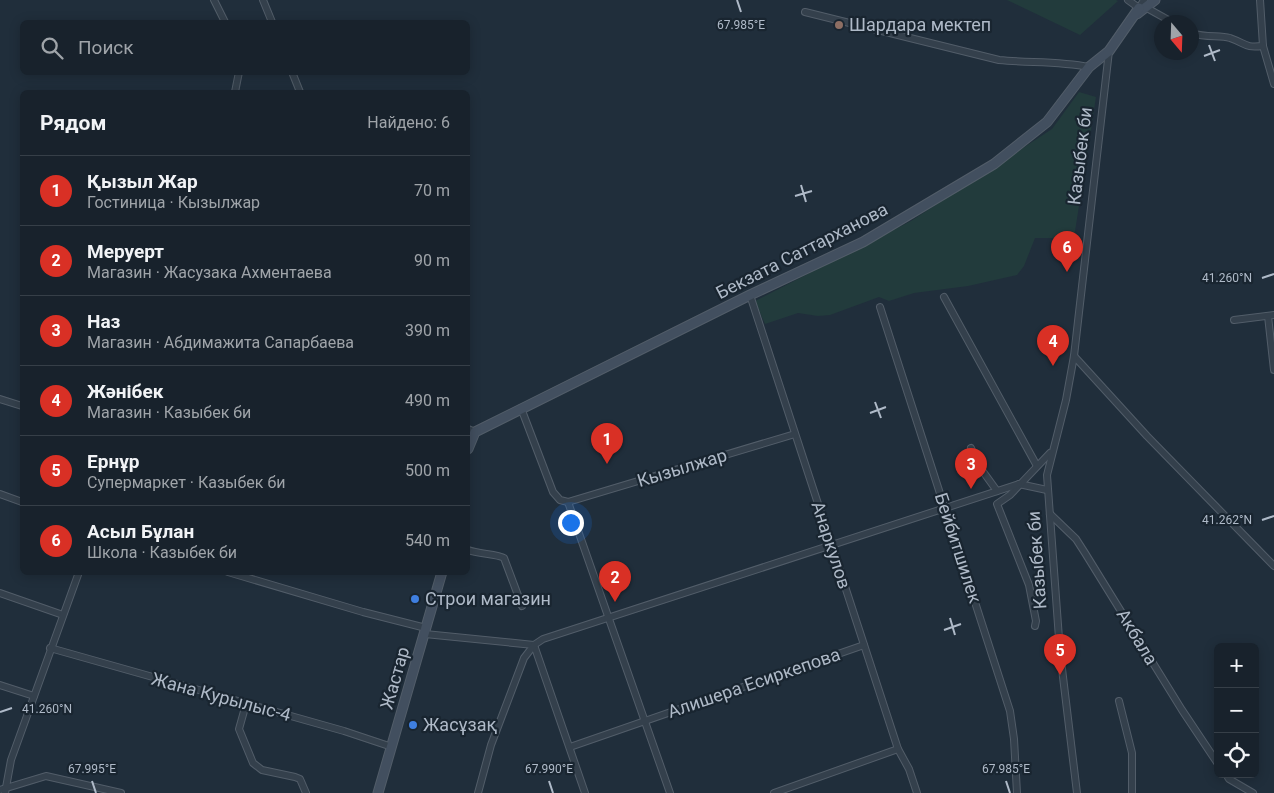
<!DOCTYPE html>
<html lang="ru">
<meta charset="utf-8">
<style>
:root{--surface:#18222c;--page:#212a34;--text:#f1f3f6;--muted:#9fa4a9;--line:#363f48;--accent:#d93025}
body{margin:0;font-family:Roboto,sans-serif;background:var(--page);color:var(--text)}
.controls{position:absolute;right:15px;bottom:15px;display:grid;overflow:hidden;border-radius:8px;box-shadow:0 2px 12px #0003}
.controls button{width:45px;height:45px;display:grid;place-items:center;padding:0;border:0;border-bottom:1px solid var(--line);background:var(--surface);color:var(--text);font:25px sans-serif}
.compass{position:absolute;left:1154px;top:15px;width:45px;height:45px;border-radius:50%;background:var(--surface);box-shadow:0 2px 12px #0003;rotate:161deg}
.you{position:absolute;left:570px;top:522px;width:18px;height:18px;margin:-12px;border:4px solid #fff;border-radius:50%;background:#1a73e8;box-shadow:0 0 0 8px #1a73e833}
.badge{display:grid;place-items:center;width:32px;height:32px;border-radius:50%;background:var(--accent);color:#fff;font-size:16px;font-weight:700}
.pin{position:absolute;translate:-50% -41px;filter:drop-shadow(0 1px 2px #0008)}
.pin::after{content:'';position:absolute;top:26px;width:18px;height:15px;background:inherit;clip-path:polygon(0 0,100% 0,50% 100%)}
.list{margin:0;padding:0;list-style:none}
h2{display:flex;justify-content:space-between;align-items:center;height:65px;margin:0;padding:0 20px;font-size:21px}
h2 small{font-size:16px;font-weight:400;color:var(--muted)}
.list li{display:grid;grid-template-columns:32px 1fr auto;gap:15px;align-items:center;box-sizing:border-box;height:70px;padding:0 20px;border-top:1px solid var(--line)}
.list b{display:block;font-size:19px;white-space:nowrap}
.list p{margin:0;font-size:16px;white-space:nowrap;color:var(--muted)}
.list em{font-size:16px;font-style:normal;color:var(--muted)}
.icon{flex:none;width:28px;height:28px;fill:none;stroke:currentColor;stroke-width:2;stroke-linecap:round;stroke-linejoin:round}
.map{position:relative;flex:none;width:1274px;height:793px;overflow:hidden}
.search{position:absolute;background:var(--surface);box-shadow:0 2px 12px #0003;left:20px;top:20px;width:450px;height:55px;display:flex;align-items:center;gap:12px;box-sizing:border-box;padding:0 18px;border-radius:8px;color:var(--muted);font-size:19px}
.panel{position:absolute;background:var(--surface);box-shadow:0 2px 12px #0003;left:20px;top:90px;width:450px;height:485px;border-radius:8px}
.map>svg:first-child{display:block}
.green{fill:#223b3c}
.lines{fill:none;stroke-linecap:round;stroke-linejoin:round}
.street-casing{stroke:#525d69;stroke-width:8}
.secondary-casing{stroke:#525d69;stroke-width:11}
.street{stroke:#34404c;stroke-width:6}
.secondary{stroke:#424f5f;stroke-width:9}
.ticks{fill:none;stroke:#afbac8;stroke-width:2}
.education-dot{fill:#8d6e63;stroke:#192530;stroke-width:2}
.shop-dot{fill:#3f7fe0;stroke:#192530;stroke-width:2}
.labels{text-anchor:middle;stroke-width:4.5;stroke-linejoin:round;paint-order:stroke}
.poi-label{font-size:18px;fill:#afbac8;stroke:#192530;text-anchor:start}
.street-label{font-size:18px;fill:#afbac8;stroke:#192530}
.ticks-label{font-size:12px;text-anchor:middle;fill:#afbac8;stroke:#192530;stroke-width:4.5;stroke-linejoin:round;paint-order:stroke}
</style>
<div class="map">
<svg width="1274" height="793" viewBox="0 0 1274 793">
<rect width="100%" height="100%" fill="#202e3b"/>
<g class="green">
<path d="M1007,0h109l2,1 -38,34z"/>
<path d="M1079,92l17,5 -22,141h-39l-11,28 -7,9 -49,11 -54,7 -25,8 -10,-4 -49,18 -12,1 -20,-3 -33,11 -10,-23 156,-80 141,-92z"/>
</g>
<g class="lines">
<defs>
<g id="street">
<path d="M214,0l11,22"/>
<path d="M263,0l9,22"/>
<path d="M1128,0l11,8 5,-8"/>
<path d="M1260,0l3,46 11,38"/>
<path d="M1145,7l27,15"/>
<path d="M805,12l194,48c31,3 60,1 90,7"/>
<path d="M1192,33c14,5 27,2 38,5 17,6 14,10 33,8"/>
<path d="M292,72l8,20"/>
<path d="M235,92l4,-20"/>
<path d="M750,295l148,454 11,20 8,24"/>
<path d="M944,297l93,169"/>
<path d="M880,307l130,404 4,28 3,54"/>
<path d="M1268,316l6,54"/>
<path d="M1234,320l40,-5"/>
<path d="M1074,356l73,80 127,130"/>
<path d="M0,399l22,7"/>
<path d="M521,408l32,84 7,8 8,2"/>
<path d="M468,429l7,3"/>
<path d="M971,448l8,18 18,25"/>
<path d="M1019,484l28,6"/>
<path d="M0,494l22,8"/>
<path d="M568,502l102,291"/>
<path d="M568,502l227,-68"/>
<path d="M1050,514l26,25 9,14 97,157 36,54"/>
<path d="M468,550c10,4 30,4 36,8l18,48"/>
<path d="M228,572l135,40 63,16"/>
<path d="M0,593l63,22"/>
<path d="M1035,626l1,-5 -7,-36 -32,-81 13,-9 40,-42"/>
<path d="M425,634l109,11"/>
<path d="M534,645l51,148"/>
<path d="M50,648l294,83 48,16"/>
<path d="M0,685l34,11"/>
<path d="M1119,701l13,52v40"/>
<path d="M246,704l-7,25 14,34 9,7 33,7 5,2 6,14"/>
<path d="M570,747l294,-102"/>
<path d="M1226,774l3,5 24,14"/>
<path d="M0,790l46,-14 75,17"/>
<path d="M5,793l6,-33 68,-188"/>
<path d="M478,793l13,-48 33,-87 10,-13 9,-6 476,-155"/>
<path d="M774,793l124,-44"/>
<path d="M1077,793l-17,-141 -13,-177 19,-75 8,-44 35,-305"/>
</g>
<g id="secondary">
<path d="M1137,14l18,-14"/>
<path d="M468,449l7,-17 275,-137 113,-53 131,-78 53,-42 42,-55 20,-16 30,-43"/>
<path d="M378,793l64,-221"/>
</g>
</defs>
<use href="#street" class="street-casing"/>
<use href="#secondary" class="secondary-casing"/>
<use href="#street" class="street"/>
<use href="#secondary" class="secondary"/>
</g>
<path class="ticks" d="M737,0l4,12M1209,45l6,16M1204,56l16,-6M801,185l5,17M795,196l17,-5M1262,278l12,-4M875,402l6,16M870,413l16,-6M1262,520l12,-4M950,618l5,17M944,630l17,-6M0,712l12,-4M92,781l4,12M549,781l4,12M1006,781l4,12"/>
<circle class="education-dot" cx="839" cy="25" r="5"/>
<g class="shop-dot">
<circle cx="415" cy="599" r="5"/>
<circle cx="413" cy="725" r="5"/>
</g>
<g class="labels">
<g class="poi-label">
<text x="849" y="31">Шардара мектеп</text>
<text x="425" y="605">Строи магазин</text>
<text x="423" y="731">Жасұзақ</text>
</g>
<g class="street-label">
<text transform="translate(1080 156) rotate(-83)" y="6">Казыбек би</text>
<text transform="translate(802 251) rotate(-27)" y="6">Бекзата Саттарханова</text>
<text transform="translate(682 468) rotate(-17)" y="6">Кызылжар</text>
<text transform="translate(831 545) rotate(72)" y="6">Анаркулов</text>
<text transform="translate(958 548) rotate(72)" y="6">Бейбитшилек</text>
<text transform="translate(1037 560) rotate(-94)" y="6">Казыбек би</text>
<text transform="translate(1137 637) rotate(59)" y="6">Акбала</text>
<text transform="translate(395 678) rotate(-74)" y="6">Жастар</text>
<text transform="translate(754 683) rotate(-19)" y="6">Алишера Есиркепова</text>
<text transform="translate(221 697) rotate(15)" y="6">Жана Курылыс-4</text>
</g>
</g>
<g class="ticks-label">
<text x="741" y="29">67.985°E</text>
<text x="1227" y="282">41.260°N</text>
<text x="1227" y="524">41.262°N</text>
<text x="47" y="713">41.260°N</text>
<text x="92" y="773">67.995°E</text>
<text x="549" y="773">67.990°E</text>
<text x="1006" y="773">67.985°E</text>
</g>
</svg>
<div class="controls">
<button>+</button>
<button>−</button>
<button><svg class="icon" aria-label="locate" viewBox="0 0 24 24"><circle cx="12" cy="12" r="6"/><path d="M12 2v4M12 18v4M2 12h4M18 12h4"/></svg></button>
</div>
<svg class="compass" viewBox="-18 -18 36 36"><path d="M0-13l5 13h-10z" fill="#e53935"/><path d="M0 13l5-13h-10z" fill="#9fa4a9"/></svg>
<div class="you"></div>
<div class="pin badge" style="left:607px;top:464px">1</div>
<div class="pin badge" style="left:615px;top:602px">2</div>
<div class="pin badge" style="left:971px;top:489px">3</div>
<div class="pin badge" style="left:1053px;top:366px">4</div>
<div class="pin badge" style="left:1060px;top:675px">5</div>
<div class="pin badge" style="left:1067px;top:272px">6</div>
<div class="search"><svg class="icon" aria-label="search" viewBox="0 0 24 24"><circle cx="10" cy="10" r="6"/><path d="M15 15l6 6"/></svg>Поиск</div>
<section class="panel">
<h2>Рядом<small>Найдено: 6</small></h2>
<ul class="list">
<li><span class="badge">1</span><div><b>Қызыл Жар</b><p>Гостиница · Кызылжар</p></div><em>70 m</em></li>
<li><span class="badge">2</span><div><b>Меруерт</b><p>Магазин · Жасузака Ахментаева</p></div><em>90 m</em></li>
<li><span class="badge">3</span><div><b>Наз</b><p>Магазин · Абдимажита Сапарбаева</p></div><em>390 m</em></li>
<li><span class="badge">4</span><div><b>Жәнібек</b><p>Магазин · Казыбек би</p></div><em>490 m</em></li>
<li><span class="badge">5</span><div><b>Ернұр</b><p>Супермаркет · Казыбек би</p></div><em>500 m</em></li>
<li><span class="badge">6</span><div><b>Асыл Бұлан</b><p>Школа · Казыбек би</p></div><em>540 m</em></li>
</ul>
</section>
</div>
